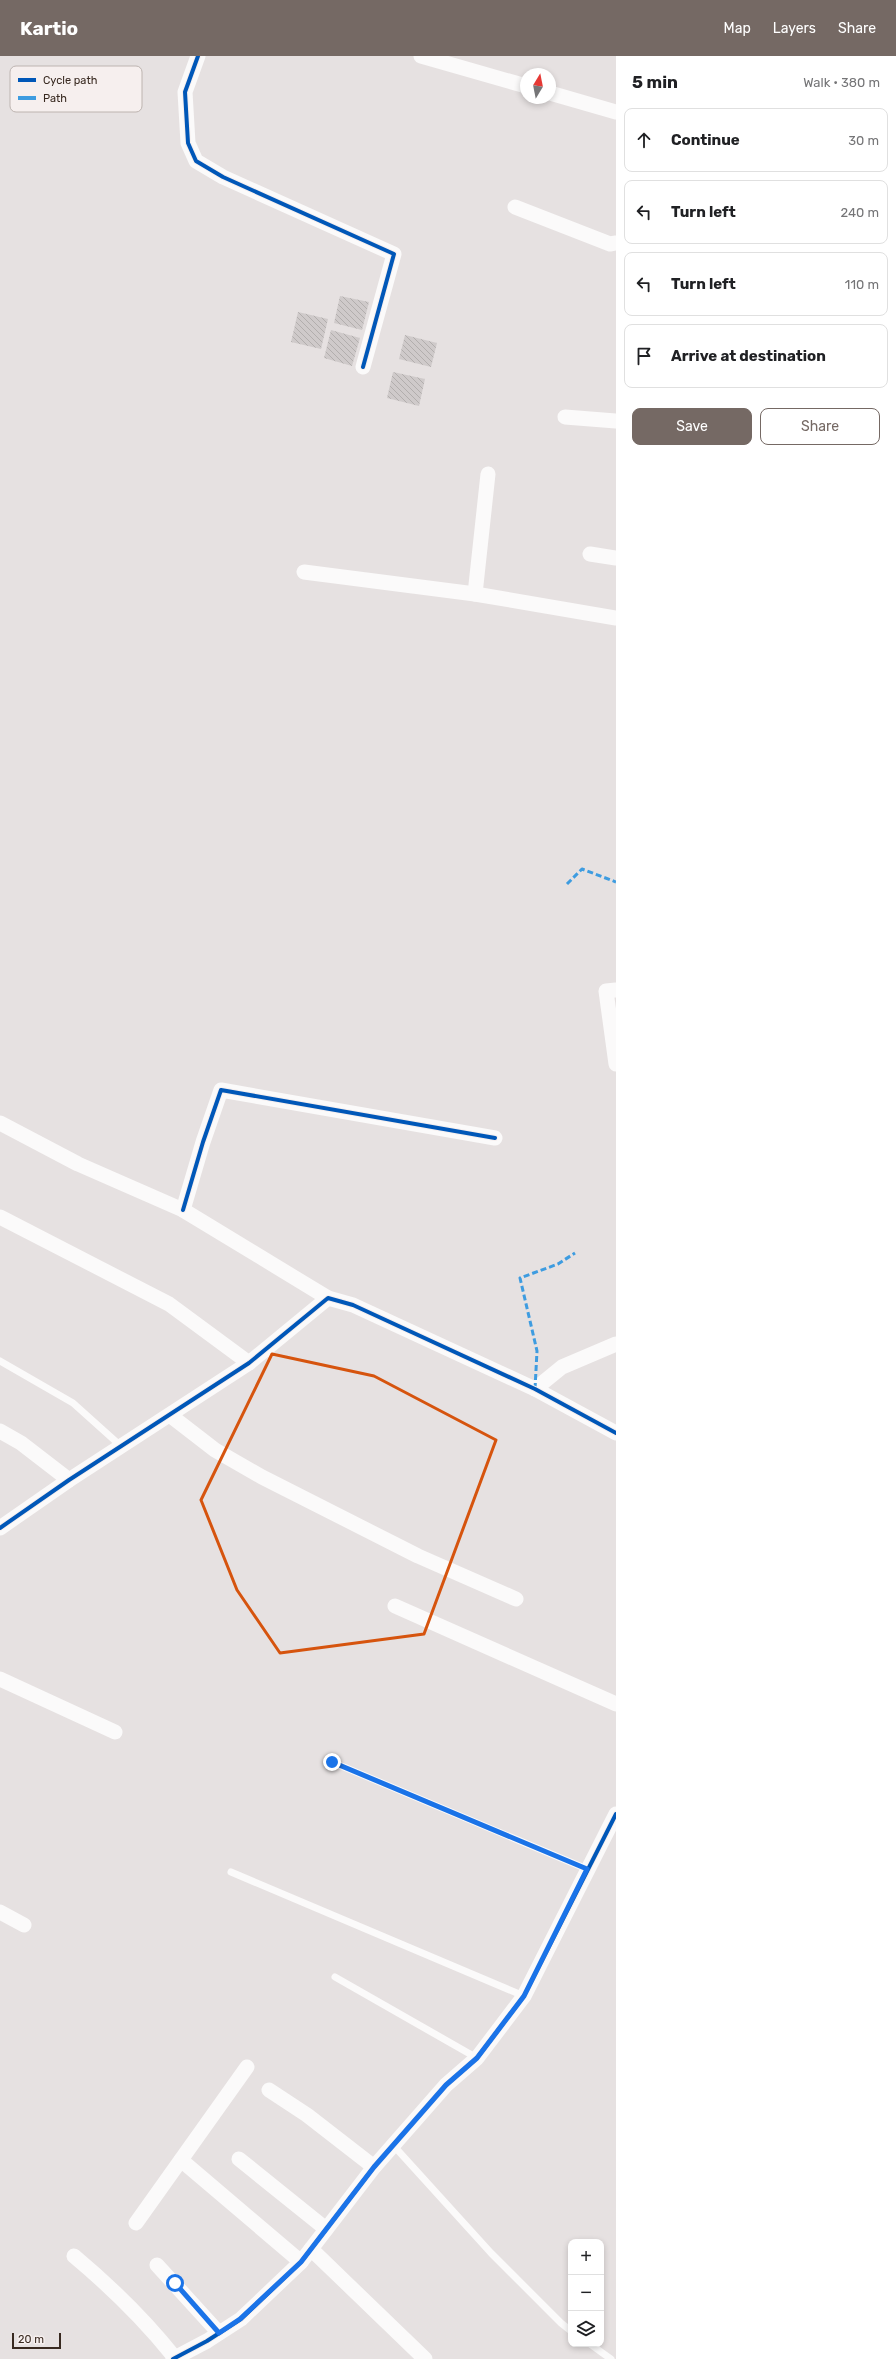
<!DOCTYPE html>
<meta charset="utf-8">
<style>
:root{--surface:#fff;--page:#f6f6f6;--text:#202124;--muted:#757577;--line:#e0e0e0;--accent:#756964}
body{margin:0;font-family:Rubik,sans-serif;background:var(--page);color:var(--text)}
.controls{position:absolute;right:12px;bottom:12px;display:grid;overflow:hidden;border-radius:8px;box-shadow:0 2px 6px #0003}
.controls button{width:36px;height:36px;display:grid;place-items:center;padding:0;border:0;border-bottom:1px solid var(--line);background:var(--surface);color:var(--text);font:20px sans-serif}
.compass{position:absolute;left:520px;top:12px;width:36px;height:36px;border-radius:50%;background:var(--surface);box-shadow:0 2px 6px #0003;rotate:10deg}
.scale{position:absolute;left:12px;bottom:10px;width:49px;box-sizing:border-box;padding-left:4px;border:2px solid #382920;border-top:0;font-size:11px;line-height:14px;white-space:nowrap;color:#382920;-webkit-text-stroke:3px #f6efee;paint-order:stroke}
.stop{position:absolute;width:12px;height:12px;margin:-9px;border:3px solid #1a73e8;border-radius:50%;background:#fff}
.stop.end{background:#1a73e8;border-color:#fff;box-shadow:0 1px 4px #0008}
.list{margin:0;padding:0;list-style:none}
h2{display:flex;justify-content:space-between;align-items:center;height:52px;margin:0;padding:0 16px;font-size:17px}
h2 small{font-size:13px;font-weight:400;color:var(--muted)}
.list li{display:grid;grid-template-columns:26px 1fr auto;gap:12px;align-items:center;box-sizing:border-box;height:64px;margin:0 8px 8px;padding:0 8px;border:1px solid var(--line);border-radius:8px}
.list b{display:block;font-size:15px;white-space:nowrap}
.list em{font-size:13px;font-style:normal;color:var(--muted)}
.actions{display:flex;gap:8px;padding:12px 16px}
.actions a{flex:1;padding:9px 0;border:1px solid var(--accent);border-radius:8px;text-align:center;font-size:14px;color:var(--accent)}
.actions .main{background:var(--accent);color:#fff}
.icon{flex:none;width:22px;height:22px;fill:none;stroke:currentColor;stroke-width:2;stroke-linecap:round;stroke-linejoin:round}
.map{position:relative;flex:none;width:616px;height:2303px;overflow:hidden}
header{display:flex;align-items:center;gap:24px;box-sizing:border-box;height:56px;padding:0 20px;background:var(--accent);color:#fff}
header strong{font-size:19px}
nav{display:flex;gap:22px;margin-inline-start:auto;font-size:14px}
main{display:flex}
aside{flex:1;background:var(--surface)}
.map>svg:first-child{display:block}
.building{fill:url(#building-back-hatch)}
.lines{fill:none;stroke-linecap:round;stroke-linejoin:round}
.service{stroke:#fbfafa;stroke-width:7}
.minor{stroke:#fbfafa;stroke-width:15}
.quiet{stroke:#3e9ce0;stroke-width:3;stroke-dasharray:6 3;stroke-linecap:butt}
.cycleway-casing{stroke:#f6efee;stroke-width:6}
.cycleway{stroke:#0057b8;stroke-width:4}
.route{stroke:#1a73e8;stroke-width:5}
.marked{fill:none;stroke:#d6540e;stroke-width:3;stroke-linejoin:round}
.key{fill:#f6efee;stroke:#bdb4b0;stroke-width:1}
.key-label{font-size:11px;fill:#382920}
</style>
<header>
<strong>Kartio</strong>
<nav><a>Map</a><a>Layers</a><a>Share</a></nav>
</header>
<main>
<div class="map">
<svg width="616" height="2303" viewBox="0 0 616 2303">
<defs>
<pattern id="building-back-hatch" width="6" height="6" patternUnits="userSpaceOnUse"><rect width="6" height="6" fill="#cfcaca"/><path d="M-1 5l2 2M0 0l6 6M5-1l2 2" fill="none" stroke="#b2aead"/></pattern>
</defs>
<rect width="100%" height="100%" fill="#e6e1e1"/>
<g class="building">
<path d="M340,240l29,6 -7,28 -28,-7z"/>
<path d="M298,256l30,7 -7,30 -30,-7z"/>
<path d="M331,274l29,8 -8,28 -28,-8z"/>
<path d="M405,279l32,8 -6,24 -32,-8z"/>
<path d="M393,316l32,7 -6,27 -32,-8z"/>
</g>
<g class="lines">
<g class="service">
<path d="M0,1305l73,42 49,44"/>
<path d="M332,1706l255,107"/>
<path d="M231,1816l293,124"/>
<path d="M335,1921l142,81"/>
<path d="M393,2089l98,108 70,70 10,8"/>
<path d="M590,2288l21,15"/>
</g>
<g class="minor">
<path d="M198,0l-13,36 3,51 8,18 27,16 171,77 -31,113"/>
<path d="M421,0l105,30"/>
<path d="M550,37l66,19"/>
<path d="M515,151l95,37 6,-1"/>
<path d="M565,361l51,4"/>
<path d="M590,498l26,4"/>
<path d="M304,516l171,22 141,24"/>
<path d="M475,538l13,-120"/>
<path d="M616,934l-10,1 10,73"/>
<path d="M0,1067l78,41 105,46 145,88"/>
<path d="M183,1154l20,-68 18,-52 274,48"/>
<path d="M0,1161l169,87 80,59"/>
<path d="M535,1333l27,-22 54,-23"/>
<path d="M171,1360l44,34 47,27 156,79 98,43"/>
<path d="M0,1375l21,12 48,37"/>
<path d="M0,1472l69,-48 180,-117 79,-65 25,7 182,84 81,44"/>
<path d="M395,1550l221,98"/>
<path d="M0,1623l115,53"/>
<path d="M0,1856l24,13"/>
<path d="M269,2034l38,25 67,52"/>
<path d="M239,2103l87,70"/>
<path d="M181,2104l120,102"/>
<path d="M136,2167l111,-156"/>
<path d="M311,2193l114,110"/>
<path d="M74,2200c37,31 71,64 101,102"/>
<path d="M157,2209l62,68"/>
<path d="M173,2303l34,-18 34,-22 60,-57 73,-95 72,-82 31,-27 47,-62 92,-182"/>
</g>
<g class="quiet">
<path d="M567,828l15,-15 34,13"/>
<path d="M535,1333l2,-38 -17,-73 38,-14 17,-11"/>
</g>
<defs>
<g id="cycleway">
<path d="M198,0l-13,36 3,51 8,18 27,16 171,77 -31,113"/>
<path d="M183,1154l20,-68 18,-52 274,48"/>
<path d="M0,1472l69,-48 180,-117 79,-65 25,7 182,84 81,44"/>
<path d="M173,2303l34,-18 34,-22 60,-57 73,-95 72,-82 31,-27 47,-62 92,-182"/>
</g>
</defs>
<use href="#cycleway" class="cycleway-casing"/>
<use href="#cycleway" class="cycleway"/>
</g>
<g class="lines">
<path class="route" d="M175,2227l44,50 21,-14 61,-57 73,-95 72,-82 31,-27 47,-62 63,-127 -255,-107"/>
</g>
<path class="marked" d="M272,1298l102,22 122,64 -72,194 -144,19 -43,-63 -36,-90z"/>
<rect x="10" y="10" width="132" height="46" rx="6" class="key"/>
<rect x="18" y="22" width="18" height="4" fill="#0057b8"/>
<rect x="18" y="40" width="18" height="4" fill="#3e9ce0"/>
<g class="key-label">
<text x="43" y="28">Cycle path</text>
<text x="43" y="46">Path</text>
</g>
</svg>
<div class="controls">
<button>+</button>
<button>−</button>
<button><svg class="icon" aria-label="layers" viewBox="0 0 24 24"><path d="M12 4l9 5-9 5-9-5zM3 14l9 5 9-5"/></svg></button>
</div>
<svg class="compass" viewBox="-18 -18 36 36"><path d="M0-13l5 13h-10z" fill="#e53935"/><path d="M0 13l5-13h-10z" fill="#757577"/></svg>
<div class="scale">20 m</div>
<div class="stop" style="left:175px;top:2227px"></div>
<div class="stop end" style="left:332px;top:1706px"></div>
</div>
<aside>
<h2>5 min<small>Walk · 380 m</small></h2>
<ul class="list">
<li><svg class="icon" aria-label="ahead" viewBox="0 0 24 24"><path d="M12 20V5M6 11l6-6 6 6"/></svg><div><b>Continue</b></div><em>30 m</em></li>
<li><svg class="icon" aria-label="left" viewBox="0 0 24 24"><path d="M17 20v-9H6M10 6l-5 5 5 5"/></svg><div><b>Turn left</b></div><em>240 m</em></li>
<li><svg class="icon" aria-label="left" viewBox="0 0 24 24"><path d="M17 20v-9H6M10 6l-5 5 5 5"/></svg><div><b>Turn left</b></div><em>110 m</em></li>
<li><svg class="icon" aria-label="arrive" viewBox="0 0 24 24"><path d="M6 21V4h12l-3 4 3 4H6"/></svg><div><b>Arrive at destination</b></div></li>
</ul>
<div class="actions"><a class="main">Save</a><a>Share</a></div>
</aside>
</main>
